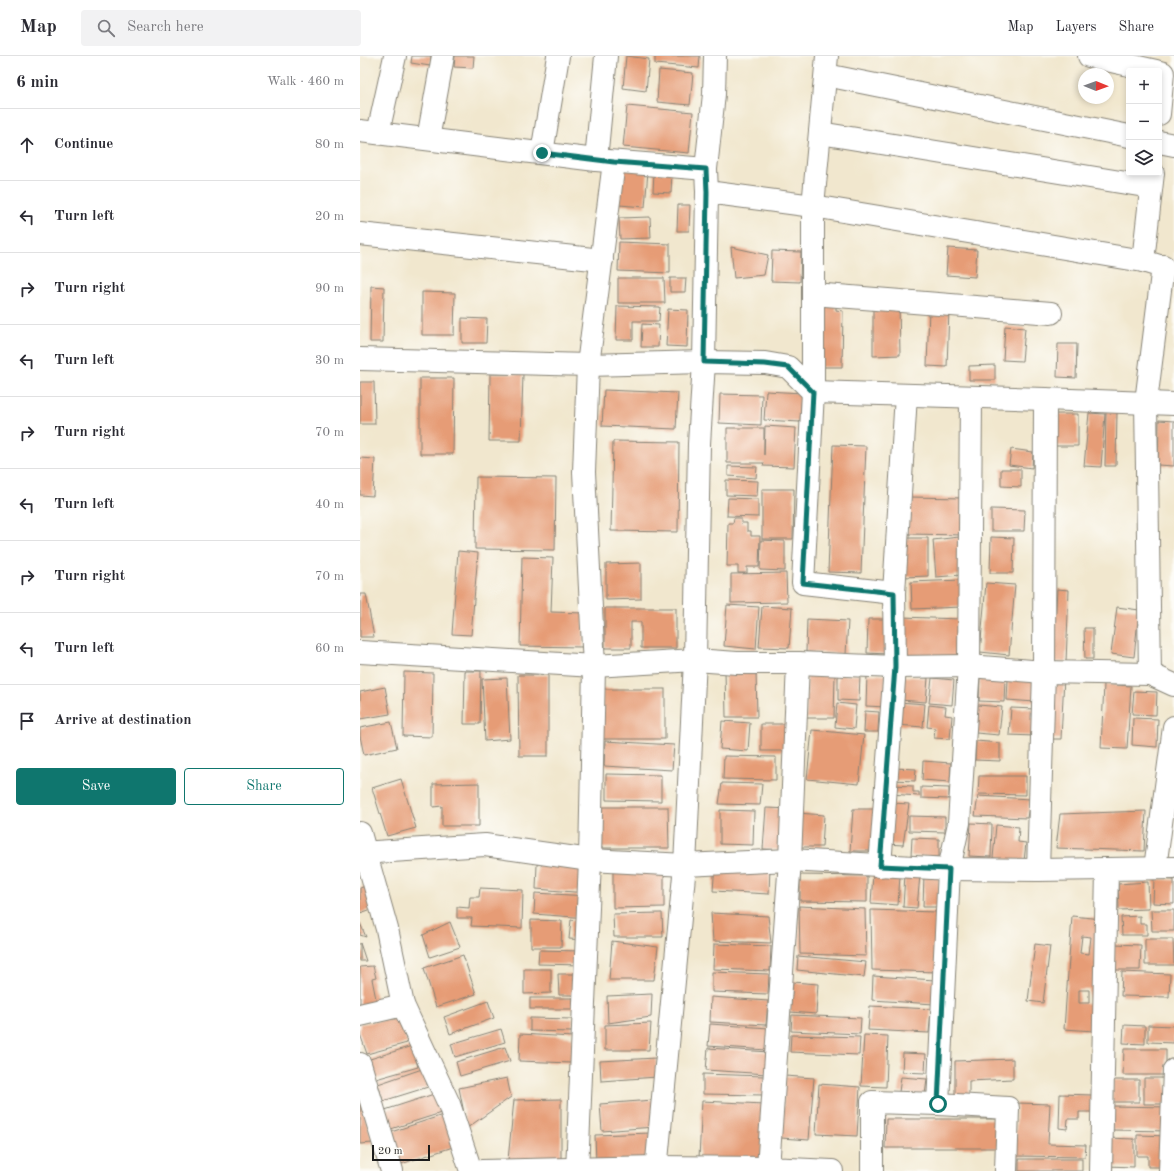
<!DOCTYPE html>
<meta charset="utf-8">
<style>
:root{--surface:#fff;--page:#f2f2f3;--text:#2b2b33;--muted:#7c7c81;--line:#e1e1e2;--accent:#0f766e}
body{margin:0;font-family:"Old Standard TT",serif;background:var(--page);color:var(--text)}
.controls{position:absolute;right:12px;top:12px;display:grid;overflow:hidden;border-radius:4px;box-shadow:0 2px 6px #0003}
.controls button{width:36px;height:36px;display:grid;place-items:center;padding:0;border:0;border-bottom:1px solid var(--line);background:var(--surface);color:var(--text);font:20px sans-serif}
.compass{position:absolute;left:718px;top:12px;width:36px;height:36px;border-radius:50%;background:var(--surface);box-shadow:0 2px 6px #0003;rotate:91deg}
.scale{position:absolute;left:12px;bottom:10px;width:58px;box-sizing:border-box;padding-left:4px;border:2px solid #1c1c1c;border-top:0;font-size:11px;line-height:14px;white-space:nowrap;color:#1c1c1c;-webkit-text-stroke:3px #fdfcf7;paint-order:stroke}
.stop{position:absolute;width:12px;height:12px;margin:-9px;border:3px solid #0f766e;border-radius:50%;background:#fff}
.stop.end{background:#0f766e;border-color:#fff;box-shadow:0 1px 4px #0008}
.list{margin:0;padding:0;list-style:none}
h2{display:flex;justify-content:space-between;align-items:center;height:52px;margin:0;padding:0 16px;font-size:17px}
h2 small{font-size:13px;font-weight:400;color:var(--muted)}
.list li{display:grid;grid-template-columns:26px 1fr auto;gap:12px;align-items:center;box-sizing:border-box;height:72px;padding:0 16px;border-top:1px solid var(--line)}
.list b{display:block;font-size:15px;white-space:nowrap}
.list em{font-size:13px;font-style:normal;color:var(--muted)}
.actions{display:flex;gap:8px;padding:12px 16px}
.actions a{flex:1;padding:9px 0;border:1px solid var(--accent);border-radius:4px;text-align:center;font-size:14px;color:var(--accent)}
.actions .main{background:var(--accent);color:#fff}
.icon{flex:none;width:22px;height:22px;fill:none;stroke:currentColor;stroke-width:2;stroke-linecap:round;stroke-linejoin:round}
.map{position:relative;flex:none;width:814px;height:1115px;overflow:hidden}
header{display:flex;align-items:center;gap:24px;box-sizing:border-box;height:56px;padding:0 20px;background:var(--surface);border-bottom:1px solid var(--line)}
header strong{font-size:19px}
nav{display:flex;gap:22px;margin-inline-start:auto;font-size:14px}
.search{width:280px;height:36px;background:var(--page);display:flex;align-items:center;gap:10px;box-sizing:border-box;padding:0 14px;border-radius:4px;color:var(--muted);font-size:15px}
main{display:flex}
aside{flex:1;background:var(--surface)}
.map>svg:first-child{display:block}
.building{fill:#e69c76;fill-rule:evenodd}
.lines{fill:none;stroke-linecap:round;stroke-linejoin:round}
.minor-casing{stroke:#868275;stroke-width:24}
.minor{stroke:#fff;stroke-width:22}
.route{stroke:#0f766e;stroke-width:5}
</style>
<header>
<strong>Map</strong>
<div class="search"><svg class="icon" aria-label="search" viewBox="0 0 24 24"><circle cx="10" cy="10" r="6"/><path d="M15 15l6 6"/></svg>Search here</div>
<nav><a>Map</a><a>Layers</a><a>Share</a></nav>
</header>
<main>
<aside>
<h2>6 min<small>Walk · 460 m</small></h2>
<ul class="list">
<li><svg class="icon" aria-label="ahead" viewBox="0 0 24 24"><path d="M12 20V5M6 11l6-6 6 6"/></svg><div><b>Continue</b></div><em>80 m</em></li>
<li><svg class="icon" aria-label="left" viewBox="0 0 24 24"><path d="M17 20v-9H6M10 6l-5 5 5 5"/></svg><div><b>Turn left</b></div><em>20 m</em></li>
<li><svg class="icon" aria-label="right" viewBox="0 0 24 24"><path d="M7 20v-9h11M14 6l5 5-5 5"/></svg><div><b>Turn right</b></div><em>90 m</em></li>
<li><svg class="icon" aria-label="left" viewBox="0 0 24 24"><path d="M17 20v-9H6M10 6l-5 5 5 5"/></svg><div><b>Turn left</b></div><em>30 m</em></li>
<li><svg class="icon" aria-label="right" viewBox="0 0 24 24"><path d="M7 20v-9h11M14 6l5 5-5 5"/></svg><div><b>Turn right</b></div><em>70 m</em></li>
<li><svg class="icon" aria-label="left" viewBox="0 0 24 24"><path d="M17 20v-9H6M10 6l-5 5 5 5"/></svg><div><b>Turn left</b></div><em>40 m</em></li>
<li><svg class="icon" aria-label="right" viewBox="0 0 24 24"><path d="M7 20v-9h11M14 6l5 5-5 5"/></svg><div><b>Turn right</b></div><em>70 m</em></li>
<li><svg class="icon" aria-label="left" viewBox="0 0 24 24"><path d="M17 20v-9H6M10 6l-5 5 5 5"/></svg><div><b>Turn left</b></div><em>60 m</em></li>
<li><svg class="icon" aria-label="arrive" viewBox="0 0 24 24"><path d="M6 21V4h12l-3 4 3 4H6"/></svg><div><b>Arrive at destination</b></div></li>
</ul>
<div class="actions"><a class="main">Save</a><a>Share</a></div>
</aside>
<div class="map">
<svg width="814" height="1115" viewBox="0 0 814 1115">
<rect width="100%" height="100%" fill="#fdfcf7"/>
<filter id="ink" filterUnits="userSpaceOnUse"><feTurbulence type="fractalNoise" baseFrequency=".025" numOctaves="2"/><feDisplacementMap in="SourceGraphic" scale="8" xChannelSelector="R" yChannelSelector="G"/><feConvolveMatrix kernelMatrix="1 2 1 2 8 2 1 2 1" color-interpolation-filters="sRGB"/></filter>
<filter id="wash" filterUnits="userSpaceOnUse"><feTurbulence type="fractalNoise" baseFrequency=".012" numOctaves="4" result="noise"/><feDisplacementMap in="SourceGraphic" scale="16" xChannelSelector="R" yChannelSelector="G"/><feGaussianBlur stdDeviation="0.9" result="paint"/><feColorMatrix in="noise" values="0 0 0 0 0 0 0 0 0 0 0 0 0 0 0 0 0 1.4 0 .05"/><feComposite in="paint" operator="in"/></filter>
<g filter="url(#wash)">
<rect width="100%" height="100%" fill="#f1e7ce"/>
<g id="blocks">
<g class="building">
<path d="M52,0h19l-1,10 -19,-3z"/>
<path d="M95,0h19l-1,12 -19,-1z"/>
<path d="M266,0l23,3 -3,32 -23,-3z"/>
<path d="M295,0h45l-1,12 -44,-4z"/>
<path d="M299,14l34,3 -3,32 -33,-3z"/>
<path d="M267,50l66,6 -4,41 -66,-6z"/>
<path d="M262,113l26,2 -3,36 -26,-2z"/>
<path d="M294,115l18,1 -1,21 -18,-1z"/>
<path d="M318,149h12l-1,26h-12z"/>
<path d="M290,161l1,21 -31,1 -1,-21z"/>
<path d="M259,186l51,2v29l-52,-2z"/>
<path d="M371,191l37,8 -4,20 -30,3z"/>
<path d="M588,192l29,2 -2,27 -29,-2z"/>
<path d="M412,195l29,1 -1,30 -29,-1z"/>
<path d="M258,222h46l1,25h-47z"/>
<path d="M310,222h16l-1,14h-15z"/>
<path d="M11,230l13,1 -1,55h-13z"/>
<path d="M62,236l33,1 -1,42h-32z"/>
<path d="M461,241h15v13l7,1 -1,56h-22z"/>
<path d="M513,246h26l1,53 -27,1z"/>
<path d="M257,250l43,1 -1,14h-26v19h-17z"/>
<path d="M569,252l20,1 -2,58 -20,-1z"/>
<path d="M308,253l20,1 -1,37 -21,-1z"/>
<path d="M102,262l25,1 -1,24h-24z"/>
<path d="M282,268l17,1 -1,22h-17z"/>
<path d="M645,270l20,2 -3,33 -19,-1z"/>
<path d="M698,288h19l-1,34 -19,-1z"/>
<path d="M635,309v15h-26v-14z"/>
<path d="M130,318h33l-2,67h-32z"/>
<path d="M60,322h34l-1,76h-33z"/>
<path d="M0,326h14l1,42h-15z"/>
<path d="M244,334l74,3 -2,36 -74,-3z"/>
<path d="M406,335l36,2 -2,29 -36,-2z"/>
<path d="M360,338l42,1 -1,30 -42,-2z"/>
<path d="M746,355h11l-1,55h-11z"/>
<path d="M729,357l16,1 -4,53 -17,-1z"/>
<path d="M695,358h23v32h-24z"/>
<path d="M799,364l15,1v45l-16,-1z"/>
<path d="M405,370l31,2 -2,39 -31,-1 1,-3h-37v-35h37v27z"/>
<path d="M253,385l66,1 -1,90 -67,-1z"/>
<path d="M473,389l33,1 -5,127 -33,-1z"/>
<path d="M651,393l22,3 -1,16 -23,-3z"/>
<path d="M0,402l15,1 -2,37 -13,-1z"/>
<path d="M368,410l29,1 -1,11 -28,-2z"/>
<path d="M641,413h20v18l-20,-1z"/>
<path d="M116,421l80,1 -1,72 -80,-1z"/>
<path d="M366,424l32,1 -1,15 -31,-1z"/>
<path d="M402,433h32l-1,50h-31z"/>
<path d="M548,441l56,1 -1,37 -55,-1z"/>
<path d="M368,442l30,1v18l-31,-1z"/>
<path d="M631,453l34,1 -1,21h-33z"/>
<path d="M374,462h7v5h6v8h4v5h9l-1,31h-12v6h-9v-7h-11l1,-43h5z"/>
<path d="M599,481l3,38 -26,2 -3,-37z"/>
<path d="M631,481l23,1 -1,35h-23z"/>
<path d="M544,482h24v38l-24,1z"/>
<path d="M401,484l24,1v30l-25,-1z"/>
<path d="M98,495l20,2 -7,82 -19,-1z"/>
<path d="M162,501l31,1 -2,54 33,1 -1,34 -63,-1z"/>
<path d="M281,507v36l-35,1v-36z"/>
<path d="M426,517l1,29 -56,1v-29z"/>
<path d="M601,524l1,27 -50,2 -1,-27z"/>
<path d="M626,527l29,2 -6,70 -29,-3z"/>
<path d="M697,533l12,1 -3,72h-13z"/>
<path d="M0,538h6l8,43h-14z"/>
<path d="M367,549l32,2 -3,42 -32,-3z"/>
<path d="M402,550l30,2 -3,40 -30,-1z"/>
<path d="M757,551l22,3 -5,47 -23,-3z"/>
<path d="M245,552h71v40h-35v-26h-10v26h-26z"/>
<path d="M541,561l60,2 -2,41 -60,-3z"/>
<path d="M447,563l41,2 -2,33 -40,-2z"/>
<path d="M508,563h21l-2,35 -20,-1z"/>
<path d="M724,572h9v31h-8z"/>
<path d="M105,615h16l-1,53h-16z"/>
<path d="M365,615h31l1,46h-31z"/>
<path d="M44,616l29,1 -1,64 -29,-1z"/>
<path d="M447,618l28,1 -1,43h-28z"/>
<path d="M507,618l19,1v32l-20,-1z"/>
<path d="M158,619h30v81h-29z"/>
<path d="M478,619h22l-1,26 -21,-1z"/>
<path d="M540,620l28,2 -2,24 -27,-2z"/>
<path d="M620,621l25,1 -1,24 -25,-1z"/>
<path d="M691,621h13l-3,62h-14z"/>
<path d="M147,622l3,61 -25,2 -3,-62z"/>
<path d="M572,622l22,2 -2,25 -23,-2z"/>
<path d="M648,623l28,2 -1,21 -28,-2z"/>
<path d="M744,628l27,2 -4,63 -26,-1z"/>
<path d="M25,631l5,27 -30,5v-27z"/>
<rect x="242" y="633" width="63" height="50"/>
<path d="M774,635l23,1 -1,23 -24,-1z"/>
<path d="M539,646l26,2 -2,23 -26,-2z"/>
<path d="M477,647l19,2 -2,24 -19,-2z"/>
<path d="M569,649l17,2 -1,8 7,1 -2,23 -16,-1 1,-10 -8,-1z"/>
<path d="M618,649l24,2 -3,28 -23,-2z"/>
<path d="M651,652l24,1 -1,27 -25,-1z"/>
<path d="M505,655l14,1 -1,20h-14z"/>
<path d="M773,662l25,1 -1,28 -25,-2z"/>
<path d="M362,665l28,2 -2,28 -28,-2z"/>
<path d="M31,666l6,26 -33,7 -4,-19v-8z"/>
<rect x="401" y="668" width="29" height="27"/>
<path d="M452,674l52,5 -5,49 -52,-5z"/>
<path d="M245,685l69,4 -2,25 -68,-4z"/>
<path d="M616,685l24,2v18l-25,-1z"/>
<path d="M364,700l52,1v23l-53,-1z"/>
<path d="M563,705l28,2 -1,19 -28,-2z"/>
<path d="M533,712l23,1 -1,12 -23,-1z"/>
<path d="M246,718l55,1v26l-55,-1z"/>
<path d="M619,720h47v19l-48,-1z"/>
<path d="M41,723l15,49 -29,8 -15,-48z"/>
<path d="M119,727v43h-37v-20l-9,1v-23z"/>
<path d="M362,727l40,1 -2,21 -41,-1z"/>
<path d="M531,729l22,1v6h6v4l-29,-2z"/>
<path d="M561,731l28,1v11l-28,-1z"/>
<path d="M618,740l52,3 -3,19 -52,-2z"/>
<path d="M532,747l17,1 -6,41 -17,-1z"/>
<path d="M241,751h67l1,41h-68z"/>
<path d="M406,752l26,1 -3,41 -26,-1z"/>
<path d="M493,753h25l-3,42h-25z"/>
<path d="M360,754l34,1 -1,34 -33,-1z"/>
<path d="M786,755l-2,40 -88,-3 4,-34z"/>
<path d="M438,757l26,2 -2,32h-26z"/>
<path d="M549,760l36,1v15l-36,-1z"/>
<path d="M611,767l21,1 -1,33 -22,-1z"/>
<path d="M636,769l23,2 -1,15 8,1 -2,18 -31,-3z"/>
<path d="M552,782l27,1v18l-28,-1z"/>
<path d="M177,808l52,4 -2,25 -51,-4z"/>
<path d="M355,808l55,3 -1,27 -56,-3z"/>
<path d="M304,813v38l-51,1v-38z"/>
<path d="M513,818l27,2 -2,29 -27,-2z"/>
<path d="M545,818l15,1 -3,33 -14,-1z"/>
<path d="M564,818l15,1v32h-16z"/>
<path d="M440,819l67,1v26l-67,-1z"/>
<path d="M794,823l20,1v24l-21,-1z"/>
<path d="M788,826l1,27 -30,1 -1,-26z"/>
<path d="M8,829l7,23 -15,5v-25z"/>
<path d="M120,832l43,2 -1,38 -51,-2 1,-8h-15v-11l12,1 1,-11h9z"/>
<path d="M175,837l53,3 -1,22 -53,-4z"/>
<path d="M439,850l66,3 1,47 -66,-2z"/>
<path d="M511,854l65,2 1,60 -65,-2z"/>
<path d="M791,854h23v21h-22z"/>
<path d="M302,857l1,24h-49l-1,-23z"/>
<path d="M351,857l57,3 3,27 -58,-2z"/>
<path d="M712,860l30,3 -8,112 -30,-2zM722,880l9,1 -2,17 -9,-1zM719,934h10v13h-10z"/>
<path d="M780,860v8h7v11h-25l-1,-18z"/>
<path d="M171,864l31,1 -1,26h-30z"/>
<path d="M211,864l15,2 -2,18 -15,-1z"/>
<path d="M90,866l10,25 -30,10 -7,-22z"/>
<path d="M0,867l6,14 -6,-2z"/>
<path d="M785,883h28l1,26h-29z"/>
<path d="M252,885l46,6 -4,33h-45z"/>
<path d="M0,887l6,18h-6z"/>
<path d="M354,888l57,2 -1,25 -57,-2z"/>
<path d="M675,888l15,2 -7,57 -15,-2z"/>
<path d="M754,888l27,1 -1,25h-26z"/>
<path d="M179,894l42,1v14l-43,-1z"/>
<path d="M103,899l13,39 -40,13 -12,-39z"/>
<path d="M438,900l68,6 -2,15 -67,-7z"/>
<path d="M13,910l3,12 -4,1 5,25 -17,1v-38z"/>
<path d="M164,913h27v24l-27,1z"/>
<path d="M352,916l57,2 -1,20 -56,-2z"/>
<path d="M762,916l48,2 -1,23 -48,-1z"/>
<path d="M198,918h21v21h-20z"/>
<path d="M513,920l62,4 -1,24 -62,-4z"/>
<path d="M433,926l25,2 -2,30 -26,-2z"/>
<path d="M292,938l-1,23 -43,6 -1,-27z"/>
<path d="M351,941l57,4 -2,24 -56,-3z"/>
<rect x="170" y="942" width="43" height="11"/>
<path d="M128,945l6,17 -44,16 -6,-17z"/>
<path d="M510,950l61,3 -2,24 -61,-3z"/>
<path d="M432,959l69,3 -1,16 -69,-3z"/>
<path d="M40,962l7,25 -40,11 -7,-20v-10z"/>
<path d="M170,962l43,1 -1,13 -42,-1z"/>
<path d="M291,967l-2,27h-44v-25z"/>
<path d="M350,968l59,4 -2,22 -59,-4z"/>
<path d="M764,969l21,1v18l-22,-1z"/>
<path d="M788,969l26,1v17l-26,-1z"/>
<path d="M141,973l4,13 -50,15 -4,-13z"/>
<path d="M160,978l53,3 -2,26 -52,-2z"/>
<path d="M431,979l69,2 -1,18 -69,-3z"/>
<path d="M504,979l24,1 -2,51 -25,-1z"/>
<path d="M52,990l6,21 -42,12 -6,-20z"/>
<path d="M145,991l5,14 -50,15 -4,-14z"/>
<path d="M348,992l61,4 -2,22 -61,-4z"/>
<path d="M764,993h42v26h-43z"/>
<path d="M543,997l23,1 -1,19 -23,-1z"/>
<path d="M296,1002l1,19 -56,4 -1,-20z"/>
<path d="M653,1003v20l-44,2v20l-14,-1v-39z"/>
<path d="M62,1013l6,18 -45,14 -5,-17z"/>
<path d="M343,1018l62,2 -1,19 -61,-1z"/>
<path d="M425,1020l29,2 -5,62 -28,-2z"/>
<path d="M541,1021l26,2 -2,16 -26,-3z"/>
<path d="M147,1022l4,19 -44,31 -8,-40z"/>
<path d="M784,1022h20l7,26h-27z"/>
<path d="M753,1024h26v22h-27z"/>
<path d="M459,1028l41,3 -3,49 -41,-2z"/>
<path d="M74,1038l7,19 -50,16 -6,-19z"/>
<path d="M700,1038l32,1 -1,17h-12v7h-11l-1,10 -8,-1z"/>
<path d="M0,1043l13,44 -13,1z"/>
<path d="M201,1043v63l-53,-2 6,-60z"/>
<path d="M293,1044l1,27 -52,4 -2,-27z"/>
<path d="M342,1045l62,3 -3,57 -62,-3z"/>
<path d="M657,1047l33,1 -2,40 38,1 -1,12 -70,-1z"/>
<path d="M752,1050l57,1v24l-57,-1z"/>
<path d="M89,1057l10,32 -61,20 -10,-32z"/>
<path d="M526,1063h114l-2,29h-113z"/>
<path d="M291,1077l1,27 -56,2 -1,-27z"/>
<path d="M777,1079l32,1 -1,31h-20v-11h-11z"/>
<path d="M747,1082l27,1v28l-27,-1z"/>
<rect x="659" y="1103" width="63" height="12"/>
</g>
</g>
</g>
<g filter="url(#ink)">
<use href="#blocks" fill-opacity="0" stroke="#868275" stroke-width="1"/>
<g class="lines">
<defs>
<g id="minor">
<path d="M246,0l-10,104 110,9"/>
<path d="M467,0l-14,150v186l-10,191 91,10 1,74 -15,199"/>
<path d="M729,0l67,15"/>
<path d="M799,16l4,1 -4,41"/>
<path d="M466,19l303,61"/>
<path d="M0,75l236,29"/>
<path d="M18,77l17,-77"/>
<path d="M460,77l331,54"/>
<path d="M68,83l15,-83"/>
<path d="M799,86l15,3"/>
<path d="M182,97l16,-97"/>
<path d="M793,117l-10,88 13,4"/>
<path d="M347,136l106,14 330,55"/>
<path d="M0,178l242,26"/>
<path d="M453,238l238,19"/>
<path d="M0,303l228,6 116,-3 61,1 23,4 25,25 232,7 129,5"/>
<path d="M534,537l12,-198"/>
<path d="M0,596l234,14 101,-6 42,3h61l97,4 74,-1 75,6 106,2 24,11"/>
<path d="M438,607l-8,197 -22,308 64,3"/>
<path d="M790,618l-4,-272 17,-136"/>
<path d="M0,777l27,96 16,76 46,99 22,67"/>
<path d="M0,797l125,-8 105,15 95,5 105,-5 159,9 89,1 136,-2"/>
<path d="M795,812l19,-141"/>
<path d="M678,814l6,-198 1,-273"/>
<path d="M0,959l43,-10"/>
<path d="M0,1008l32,107"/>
<path d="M578,1048l70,4 -2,63"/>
<path d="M122,1115l174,-4 112,1v3"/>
<path d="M217,1115l13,-311 4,-194 -10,-194 4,-107 26,-203"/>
<path d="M296,1115l29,-306 10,-205 4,-216 5,-82 3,-170 -1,-23 8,-75 1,-38"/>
<path d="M512,1115v-69l66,2 11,-235 10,-46 10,-157 2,-269"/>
<path d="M741,1115l6,-301"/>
<path d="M810,1115l4,-101"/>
</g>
</defs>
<use href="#minor" class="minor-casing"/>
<use href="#minor" class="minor"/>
</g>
</g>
<g class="lines" filter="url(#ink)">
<path class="route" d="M182,97l72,9 92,7 1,23 -3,170 61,2 23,3 25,25 -10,191 91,10 1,74 -15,199 69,3 -11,235"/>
</g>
</svg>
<div class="controls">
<button>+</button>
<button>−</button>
<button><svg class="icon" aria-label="layers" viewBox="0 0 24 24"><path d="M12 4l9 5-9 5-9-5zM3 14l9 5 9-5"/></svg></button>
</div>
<svg class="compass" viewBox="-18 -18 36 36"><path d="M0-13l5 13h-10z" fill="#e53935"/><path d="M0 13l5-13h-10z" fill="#7c7c81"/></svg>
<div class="scale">20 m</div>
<div class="stop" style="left:578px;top:1048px"></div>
<div class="stop end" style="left:182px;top:97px"></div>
</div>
</main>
